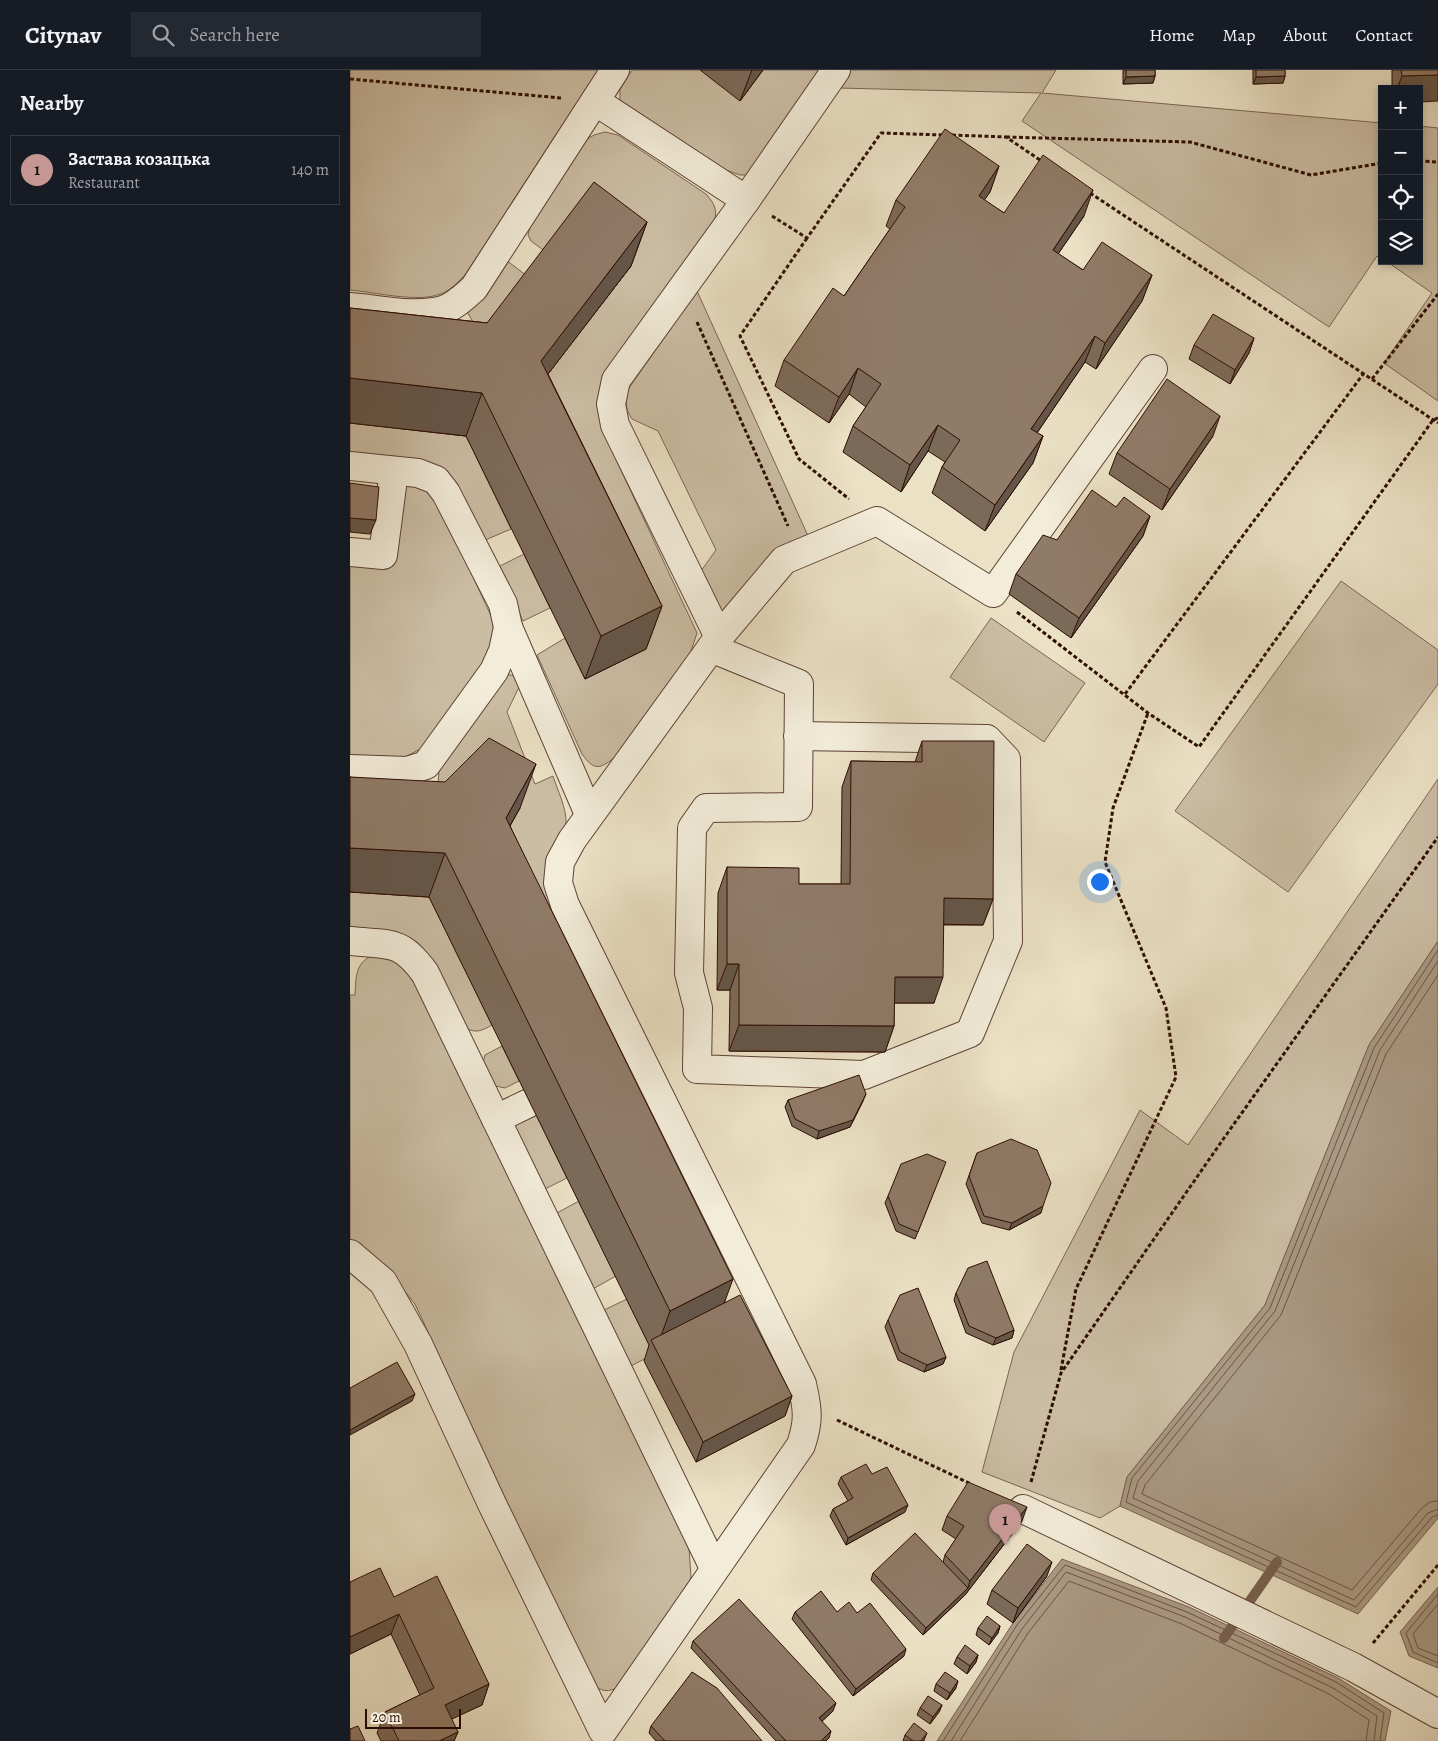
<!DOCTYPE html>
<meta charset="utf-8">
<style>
:root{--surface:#171b24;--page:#242831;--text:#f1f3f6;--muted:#9ea1a6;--line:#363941;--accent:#c59692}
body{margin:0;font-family:Alegreya,serif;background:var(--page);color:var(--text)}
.controls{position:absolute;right:15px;top:15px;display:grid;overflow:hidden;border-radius:0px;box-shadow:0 2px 8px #0003}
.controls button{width:45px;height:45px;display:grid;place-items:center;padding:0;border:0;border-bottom:1px solid var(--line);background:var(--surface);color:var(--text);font:25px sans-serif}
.scale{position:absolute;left:15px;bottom:12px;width:96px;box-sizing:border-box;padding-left:5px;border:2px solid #2d0d03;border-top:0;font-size:14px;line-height:18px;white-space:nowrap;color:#2d0d03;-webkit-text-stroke:4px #f2ecd9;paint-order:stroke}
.you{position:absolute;left:749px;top:811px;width:18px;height:18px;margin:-12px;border:4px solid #fff;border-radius:50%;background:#1a73e8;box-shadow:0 0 0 8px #1a73e833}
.badge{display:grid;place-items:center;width:32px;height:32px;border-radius:50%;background:var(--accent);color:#111;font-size:16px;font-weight:700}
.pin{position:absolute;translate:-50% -41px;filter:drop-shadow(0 1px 2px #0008)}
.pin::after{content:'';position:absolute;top:26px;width:18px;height:15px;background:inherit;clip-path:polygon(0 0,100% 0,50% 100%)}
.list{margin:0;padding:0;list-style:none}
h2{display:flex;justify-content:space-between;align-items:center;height:65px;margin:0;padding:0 20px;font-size:21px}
h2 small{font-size:16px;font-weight:400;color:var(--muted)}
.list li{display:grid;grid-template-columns:32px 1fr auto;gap:15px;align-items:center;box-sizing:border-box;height:70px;margin:0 10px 10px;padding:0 10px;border:1px solid var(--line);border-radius:0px}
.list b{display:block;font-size:19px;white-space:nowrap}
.list p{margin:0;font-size:16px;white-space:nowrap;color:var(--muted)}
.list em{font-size:16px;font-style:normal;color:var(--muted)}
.icon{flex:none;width:28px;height:28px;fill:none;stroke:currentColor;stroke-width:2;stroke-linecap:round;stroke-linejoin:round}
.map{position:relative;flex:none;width:1088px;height:1671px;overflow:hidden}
header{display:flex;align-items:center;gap:30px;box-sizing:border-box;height:70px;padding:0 25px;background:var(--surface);border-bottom:1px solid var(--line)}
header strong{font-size:24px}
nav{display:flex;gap:28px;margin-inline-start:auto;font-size:18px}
.search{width:350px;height:45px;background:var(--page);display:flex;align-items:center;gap:12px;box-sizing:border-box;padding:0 18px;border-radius:0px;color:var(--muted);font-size:19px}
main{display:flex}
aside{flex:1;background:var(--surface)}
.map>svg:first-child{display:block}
.green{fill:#cbbda4;stroke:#7c6554}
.water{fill:#aa9983;stroke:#786150}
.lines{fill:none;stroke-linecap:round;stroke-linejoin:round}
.shore{stroke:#6c5343;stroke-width:1}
.stream{stroke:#786150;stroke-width:10}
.minor-casing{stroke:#5c4234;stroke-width:30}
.path{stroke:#2d0d03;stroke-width:3;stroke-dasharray:4 2.5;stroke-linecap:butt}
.minor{stroke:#f2ecd9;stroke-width:28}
.wall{fill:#7c6a59;stroke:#2d0d03}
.shaded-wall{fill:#655649;stroke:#2d0d03}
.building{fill:#907b68;stroke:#2d0d03}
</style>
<header>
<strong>Citynav</strong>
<div class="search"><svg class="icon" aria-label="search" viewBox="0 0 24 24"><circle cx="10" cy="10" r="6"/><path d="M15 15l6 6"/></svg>Search here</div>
<nav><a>Home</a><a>Map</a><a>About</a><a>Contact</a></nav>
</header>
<main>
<aside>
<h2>Nearby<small></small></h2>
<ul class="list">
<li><span class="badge">1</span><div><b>Застава козацька</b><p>Restaurant</p></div><em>140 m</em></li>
</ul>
</aside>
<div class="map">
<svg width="1088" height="1671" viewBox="0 0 1088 1671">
<rect width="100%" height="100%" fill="#ebe1c5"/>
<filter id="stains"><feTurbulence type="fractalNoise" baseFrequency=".004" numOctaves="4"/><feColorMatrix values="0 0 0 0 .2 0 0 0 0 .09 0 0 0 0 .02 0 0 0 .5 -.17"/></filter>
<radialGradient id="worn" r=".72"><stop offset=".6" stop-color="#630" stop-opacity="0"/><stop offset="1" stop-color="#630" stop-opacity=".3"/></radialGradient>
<g class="green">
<path d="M0,0h248l-133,205c-8,8 -15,16 -25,19 -22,9 -66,-2 -90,-4z"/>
<path d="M282,0h192l-74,105h-10l-14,-5 -106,-70v-11z"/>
<path d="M500,0h206l-14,23 340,30v136l-5,-3 -48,71 -307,-206 19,-28 -203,-5z"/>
<path d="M1069,56l19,2v273l-54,-38 48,-70 -46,-32h33z"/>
<path d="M255,62l13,3 88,59c10,11 12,18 7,32l-105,143 -2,69 91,195 -8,24 -72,98c-15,13 -22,18 -35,-1l-45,-99 28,-17 20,41 61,-30 -121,-245 106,-138 -77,-8 -23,-17 -3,-6 2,-9 54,-85 10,-6z"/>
<path d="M156,190l29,22 -48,64 -21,-36z"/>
<path d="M347,221l112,247 -86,74 -8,-6 -14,-35 15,-21 -58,-119 -26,-12 -5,-9 -1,-11 3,-11z"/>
<path d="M0,353l116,13 45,93 -28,12 -22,-46 -111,-37z"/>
<path d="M51,413l20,3 18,18 54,116 1,19 -5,18 -61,88 -25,13 -53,-1v-195l43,4z"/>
<path d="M174,484l26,54 -27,13 -25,-54z"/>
<path d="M991,511l97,69v34l-150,208 -113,-81z"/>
<path d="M641,548l94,65 -41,59 -94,-65z"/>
<path d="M157,604l11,3 3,6 -14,29 28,72 18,-8c4,13 14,33 13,47 -1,7 -14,21 -17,32l70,187 -32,16 -149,-271 1,-17z"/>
<path d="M1088,709v162l-69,104 -104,260 -138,172 -7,29 -20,12 -118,-46 32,-120 126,-242 48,35z"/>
<path d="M0,822l79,5 63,128c-7,4 -14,8 -22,5 -22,-8 -29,-70 -53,-88 -19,-14 -44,-12 -67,-13z"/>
<path d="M21,886c18,1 27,4 39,17l279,575 2,29 -4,12 -63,96c-20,10 -27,7 -38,-13l-171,-368 -24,-30 -41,-30v-249h5c1,-17 0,-31 16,-39z"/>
<path d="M152,976l17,35 -14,7 -14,-3 -9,-18 3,-12z"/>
<path d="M184,1040l33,68 -24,12 -32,-66z"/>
<path d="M229,1131l37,75 -25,14 -36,-76z"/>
<path d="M277,1229l27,55 -25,13 -27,-56z"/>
</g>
<g class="water">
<path d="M1088,871v577l-80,96 -238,-108 7,-29 138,-172 104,-260z"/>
<path d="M712,1489l127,48 149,71 53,33 -6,30h-448l76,-118z"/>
<path d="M1088,1517v81l-29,-12 -9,-24z"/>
</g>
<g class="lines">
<g class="shore">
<path d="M1088,880l-64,98 -104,260 -138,170 -6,24 230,105 76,-90 6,-2"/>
<path d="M1088,891l-58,89 -105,261 -137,170 -5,17 221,102 74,-87 10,-4"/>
<path d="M1088,905l-52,79 -105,261 -136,170 -3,9 210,96 70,-82 8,-6 8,-1"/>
<path d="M1088,1524l-32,39 7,19 25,11"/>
<path d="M1088,1534l-25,30 5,14 20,8"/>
<path d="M593,1671l74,-116 48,-60 122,47 149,70 48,31 -4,28"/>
<path d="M601,1671l71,-112 44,-57 119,45 148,71 44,28 -3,25"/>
<path d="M610,1671l68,-108 41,-52 113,43 147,70 40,26 -3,21"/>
</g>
<path class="stream" d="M874,1568l53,-76"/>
<defs>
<g id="minor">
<path d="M245,31l151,99"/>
<path d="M0,237c29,2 64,11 93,3 12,-4 22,-14 31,-22l141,-218"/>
<path d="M0,396l68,7 18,7 10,13 57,111 5,23 -5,24 -9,20 -68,94 -19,6 -57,-2"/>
<path d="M0,482l33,3 11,-84"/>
<path d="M158,557l81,187"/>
<path d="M369,567l-104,-212 -4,-21 5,-24 130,-180 90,-130"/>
<path d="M361,578l88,36 -1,123 -92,1 -14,20 -3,145 9,35 -1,61 167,6 106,-42 38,-92 -2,-182 -19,-20 -189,-3"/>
<path d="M0,871c40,4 50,-2 75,32l289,595"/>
<path d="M146,1049l33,-16"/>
<path d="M0,1184l33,28 35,62 74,160 111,227 198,-286c8,-24 7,-35 1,-61l-237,-479 -7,-22 2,-21 12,-22 147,-203 65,-77 93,-39 116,72 160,-224"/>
<path d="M673,1439l330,158 85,47"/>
</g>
</defs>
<use href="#minor" class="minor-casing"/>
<g class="path">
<path d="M0,9l211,19"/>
<path d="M602,65l54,2 37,25"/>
<path d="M656,67l184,5 121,33 71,-12"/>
<path d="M1069,91l19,1"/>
<path d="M740,123l348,230"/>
<path d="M422,146l35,22 74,-105 62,2"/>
<path d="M457,168l-67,98 59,123 50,40"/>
<path d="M347,252l91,204"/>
<path d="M1022,309l66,-85"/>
<path d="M667,542l131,101 51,34 234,-327 5,-2"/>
<path d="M775,624l239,-321"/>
<path d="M711,1300l15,-81 100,-212 -10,-69 -61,-146 8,-54 35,-95"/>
<path d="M487,1350l134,64"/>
<path d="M681,1412l30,-109 163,-235 214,-301"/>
<path d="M1023,1573l65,-78"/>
</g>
<use href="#minor" class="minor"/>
</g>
<g class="wall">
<path d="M350,0h63l-23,31z"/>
<path d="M773,0h32v6l-2,7 -30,1z"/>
<path d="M903,0h32v6l-2,7 -30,1z"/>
<path d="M1042,0h46l-19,19h-27z"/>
<path d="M649,96l-9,26 -6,8 20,13 80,3 -26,38 25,16 69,5 -10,26 -46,68 -11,-7 -48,71 6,3 -10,27 -48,68 -53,-38 10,-26 3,-5 -17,-11 -27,41 -58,-40 10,-26 13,-19 -17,-13 -20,29 -54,-37 9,-26 60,-64 46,-67 -4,-3 10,-26z"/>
<path d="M297,152l-16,44 -83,108 114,232 -16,43 -61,30 -119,-243 -116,-13v-115l137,15z"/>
<path d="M904,268l-5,15 -19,31 -41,-25 5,-14z"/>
<path d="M863,366l-51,74 -53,-36 8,-21z"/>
<path d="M766,437l34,9 -7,20 -72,102 -62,-44 7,-20 41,-34z"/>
<path d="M572,671l71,158 -10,26h-40l-9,78h-40v23l-9,26 -156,-1 1,-61h-13l1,-97 9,-26 72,17h42l1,-97 9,-26 64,1z"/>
<path d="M0,707l170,31 -10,18 215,476 67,94 -7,20 -89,46 -52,-101 5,-16 -220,-448 -79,-5z"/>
<path d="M438,1030l75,1 -13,26 -33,12 -25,-13 -7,-19z"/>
<path d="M627,1083l64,60 -32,17 -27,-7 -16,-39z"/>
<path d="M593,1099l-28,70 -19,-8 -11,-28 3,-7z"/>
<path d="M606,1223l58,37 -2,8 -19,7 -27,-12 -12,-33z"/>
<path d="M538,1250l58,37 -3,7 -19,8 -26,-12 -13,-33z"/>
<path d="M522,1404l33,38 -59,33 -16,-29 3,-7 15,-8 -10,-17 3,-7z"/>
<path d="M597,1446l75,5 -57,74 -42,40 -52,-55 2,-7 70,-11 2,-7 11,-16 -14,-9z"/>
<path d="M697,1506l-34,47 -26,-19 5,-14z"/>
<path d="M0,1512l44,15 95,87 -7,21 -31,14 7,13 -4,9h-73l-4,-8 8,-21 35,-17 -29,-61 -41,20z"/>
<path d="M445,1542h42l20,1 47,43 -51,40 -61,-77z"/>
<path d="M650,1556l-2,7 -9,12 -13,-10 2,-7z"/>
<path d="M343,1571l140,70 -11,10 7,17 -3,3h-50l-85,-93z"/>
<path d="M628,1585l-2,7 -9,12 -13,-10 3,-7z"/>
<path d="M586,1614l20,4 -9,12 -13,-9z"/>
<path d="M592,1635l-3,7 -9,12 -13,-9 3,-7z"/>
<path d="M301,1656l111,15h-106l-7,-8z"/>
<path d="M555,1665l19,5v1h-21z"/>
</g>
<g class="shaded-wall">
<path d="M402,0h11l-23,31z"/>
<path d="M1088,5v26l-19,1v-13h-22l5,-13z"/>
<path d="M805,6l-2,7 -30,1 3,-7z"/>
<path d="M935,6l-2,7 -30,1 3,-7z"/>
<path d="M649,96l-9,26 -21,30 10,-26z"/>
<path d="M743,120l-9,26 -41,60 10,-26z"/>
<path d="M297,152l-16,44 -106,138 16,-43z"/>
<path d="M802,205l-10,26 -46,68 9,-26z"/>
<path d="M745,266l-10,26 -63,93 9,-26z"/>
<path d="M904,268l-5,15 -19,31 5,-14z"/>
<path d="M508,298l-9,26 -20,29 10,-26z"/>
<path d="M0,308l132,15 -16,43 -116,-13z"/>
<path d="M870,346l-7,20 -51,74 8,-21z"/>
<path d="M588,355l-10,26 -27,41 9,-27z"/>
<path d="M693,366l-10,27 -48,68 10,-26z"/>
<path d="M800,446l-7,20 -72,102 8,-20z"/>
<path d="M0,448l26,2 -6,14 -20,-2z"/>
<path d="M312,536l-16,43 -61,30 16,-43z"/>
<path d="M186,694l-16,44 -30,53 16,-43z"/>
<path d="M0,778l95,5 -16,44 -79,-5z"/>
<path d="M594,828l49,1 -10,26 -49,-1z"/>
<path d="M377,894h12l-9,26h-13z"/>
<path d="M545,907h48l-9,26h-49z"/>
<path d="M389,955l155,1 -9,26 -156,-1z"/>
<path d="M516,1024l-3,7 -13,26 -33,12 2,-8z"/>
<path d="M693,1136l-2,7 -32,17 3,-7z"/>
<path d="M383,1209l-16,44 -61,27 14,-39z"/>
<path d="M664,1260l-2,8 -19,7 3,-7z"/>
<path d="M596,1287l-3,7 -19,8 3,-7z"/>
<path d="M65,1324l-3,7 -62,34v-5z"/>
<path d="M442,1326l-7,20 -89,46 7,-20z"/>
<path d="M558,1435l-3,7 -59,33 2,-7z"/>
<path d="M677,1437l-5,14 -57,74 -42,40 3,-7 42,-40 2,-7z"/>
<path d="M702,1492l-5,14 -34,47 5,-15z"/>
<path d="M49,1544l-8,20 -41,20v-17z"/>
<path d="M650,1556l-2,7 -9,12 3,-7z"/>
<path d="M556,1579l-2,7 -51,40 3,-7z"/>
<path d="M628,1585l-2,7 -9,12 3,-8z"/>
<path d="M608,1611l-2,7 -9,12 3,-7z"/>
<path d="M139,1614l-7,21 -45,21 8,-21z"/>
<path d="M486,1633l-3,8 -16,15 2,-8z"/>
<path d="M592,1635l-3,7 -9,12 3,-7z"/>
<path d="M481,1661l-2,7 -3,3h-5z"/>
<path d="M108,1662l-4,9h-15z"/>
<path d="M577,1663l-3,7v1h-3z"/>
</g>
<g class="building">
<path d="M776,0h29v6l-29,1z"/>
<path d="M906,0h29v6l-29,1z"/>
<path d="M1051,0h37v5l-36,1z"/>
<path d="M595,59l54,37 -20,30 25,17 39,-58 50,35 -40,60 30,20 19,-28 50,33 -47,68 -10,-7 -64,93 12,7 -48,69 -53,-38 18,-27 -22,-15 -28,40 -57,-39 28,-42 -23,-16 -19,29 -55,-37 49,-72 11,8 61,-89 -9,-7z"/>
<path d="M244,112l53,40 -106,139 121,245 -61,30 -119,-243 -132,-15v-70l137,15z"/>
<path d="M863,244l41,24 -19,32 -41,-25z"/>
<path d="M817,309l53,37 -50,73 -53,-36z"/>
<path d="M0,413l29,4 -3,33 -26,-2z"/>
<path d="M742,420l24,17 8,-10 26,19 -71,102 -63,-44 27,-39 14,5z"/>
<path d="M139,668l47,26 -30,54 227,461 -63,32 -225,-458 -95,-5v-71l95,5z"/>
<path d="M572,671h72l-1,158 -49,-1 -1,79h-48l-1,49 -155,-1v-61h-12v-97l72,1v16h51l1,-123 71,1z"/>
<path d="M509,1005l7,19 -13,26 -34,11 -24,-12 -7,-19z"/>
<path d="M661,1069l26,11 14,33 -8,23 -31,17 -28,-7 -15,-40 8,-23z"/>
<path d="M577,1084l19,8 -28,70 -19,-8 -11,-28 13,-32z"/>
<path d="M637,1191l27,69 -18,8 -27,-12 -13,-33 12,-25z"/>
<path d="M568,1218l28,69 -19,8 -27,-13 -12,-32 12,-25z"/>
<path d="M390,1225l52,101 -89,46 -52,-102z"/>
<path d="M47,1292l18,32 -65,36v-42z"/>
<path d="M516,1394l6,10 15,-7 21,38 -60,33 -15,-29 20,-11 -12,-21z"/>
<path d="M618,1412l59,25 -57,74 -25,-26 19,-29 -17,-10z"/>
<path d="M565,1463l53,55 -42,40 -53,-55z"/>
<path d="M677,1474l25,18 -34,46 -26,-18z"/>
<path d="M30,1498l14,29 43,-21 52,108 -44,21 13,27 -19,9h-40l-14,-29 49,-24 -35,-74 -49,23v-55z"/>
<path d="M471,1521l16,21 12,-10 8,11 13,-10 36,46 -50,40 -61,-77z"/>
<path d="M389,1529l97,104 -17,15 12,13 -10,10h-35l-93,-100z"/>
<path d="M637,1546l13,10 -8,12 -14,-10z"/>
<path d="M615,1575l13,10 -8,11 -13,-9z"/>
<path d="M342,1602l25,16 45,53h-97l-14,-15z"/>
<path d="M595,1602l13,9 -8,12 -14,-9z"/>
<path d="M578,1626l14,9 -9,12 -13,-9z"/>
<path d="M564,1653l13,10 -6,8h-8l-8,-6z"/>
<path d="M8,1656l7,15h-15v-12z"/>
</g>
<rect width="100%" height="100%" filter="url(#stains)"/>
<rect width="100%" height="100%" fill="url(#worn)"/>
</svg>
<div class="controls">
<button>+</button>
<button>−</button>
<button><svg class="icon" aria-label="locate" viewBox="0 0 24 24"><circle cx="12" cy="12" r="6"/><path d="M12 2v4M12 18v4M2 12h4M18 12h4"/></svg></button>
<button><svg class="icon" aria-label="layers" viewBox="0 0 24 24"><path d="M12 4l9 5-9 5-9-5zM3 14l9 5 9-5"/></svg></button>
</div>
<div class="scale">20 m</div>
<div class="you"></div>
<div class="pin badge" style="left:655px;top:1475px">1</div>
</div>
</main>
